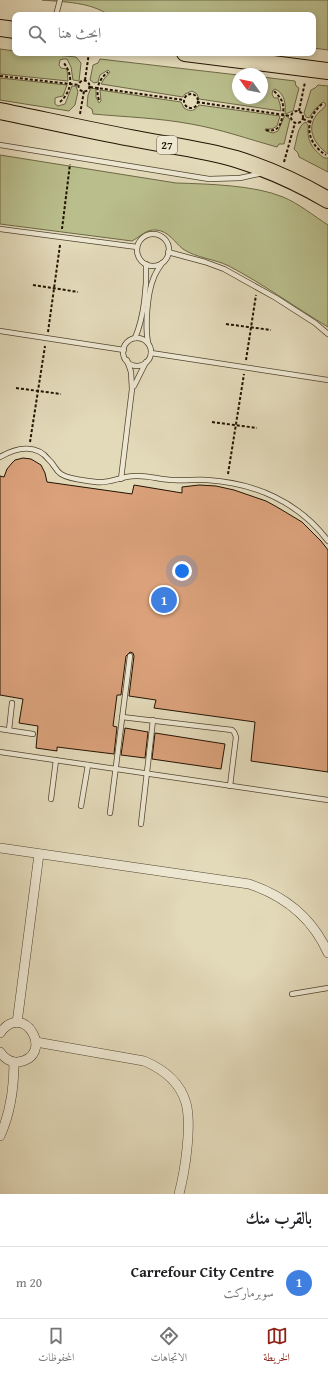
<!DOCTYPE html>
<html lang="ar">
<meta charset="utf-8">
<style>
:root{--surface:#fff;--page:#f6f6f6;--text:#202124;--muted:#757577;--line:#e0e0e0;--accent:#8f2418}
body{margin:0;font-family:"Gentium Book Plus",Amiri,serif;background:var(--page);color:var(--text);direction:rtl}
.compass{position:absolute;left:232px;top:68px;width:36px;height:36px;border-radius:50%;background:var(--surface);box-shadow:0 2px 6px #0003;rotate:303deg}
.you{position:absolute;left:182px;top:571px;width:14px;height:14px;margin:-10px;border:3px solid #fff;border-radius:50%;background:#1a73e8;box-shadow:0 0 0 6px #1a73e833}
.badge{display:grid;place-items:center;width:26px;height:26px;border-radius:50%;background:var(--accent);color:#fff;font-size:13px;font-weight:700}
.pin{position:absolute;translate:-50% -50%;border:2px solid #fff;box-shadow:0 1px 4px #0006}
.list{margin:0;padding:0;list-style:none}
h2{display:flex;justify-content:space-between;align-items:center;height:52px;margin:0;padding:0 16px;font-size:17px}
h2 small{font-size:13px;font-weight:400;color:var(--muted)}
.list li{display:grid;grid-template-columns:26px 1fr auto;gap:12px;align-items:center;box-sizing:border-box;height:72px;padding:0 16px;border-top:1px solid var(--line)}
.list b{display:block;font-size:15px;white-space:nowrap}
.list p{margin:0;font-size:13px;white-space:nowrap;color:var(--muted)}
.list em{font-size:13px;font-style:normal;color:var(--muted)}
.icon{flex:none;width:22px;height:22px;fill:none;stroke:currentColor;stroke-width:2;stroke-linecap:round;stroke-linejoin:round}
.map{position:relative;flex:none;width:328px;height:1194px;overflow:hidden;direction:ltr}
.search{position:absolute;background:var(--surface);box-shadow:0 2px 6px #0003;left:12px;right:12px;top:12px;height:44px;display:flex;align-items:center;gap:10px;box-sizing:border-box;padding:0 14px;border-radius:8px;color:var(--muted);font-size:15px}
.sheet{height:124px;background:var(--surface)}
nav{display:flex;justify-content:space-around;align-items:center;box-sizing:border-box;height:56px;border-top:1px solid var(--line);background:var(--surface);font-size:11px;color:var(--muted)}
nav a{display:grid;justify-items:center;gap:2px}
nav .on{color:var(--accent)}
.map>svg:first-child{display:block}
.green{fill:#b9be8c;stroke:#6e6846}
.building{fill:#daa17b;stroke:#221301}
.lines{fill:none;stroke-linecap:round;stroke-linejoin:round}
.lane-casing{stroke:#52452f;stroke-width:6}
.street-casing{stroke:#52452f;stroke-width:10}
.highway-casing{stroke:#221301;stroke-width:18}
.path{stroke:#221301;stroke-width:2;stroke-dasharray:3 2;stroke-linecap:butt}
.lane{stroke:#ede7d2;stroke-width:4.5}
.street{stroke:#ede7d2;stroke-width:9}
.highway{stroke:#e3daba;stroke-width:16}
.labels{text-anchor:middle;stroke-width:3;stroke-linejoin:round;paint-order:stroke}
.shield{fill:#ede7d2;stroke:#5f5340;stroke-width:1}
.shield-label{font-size:11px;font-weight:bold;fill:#221301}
</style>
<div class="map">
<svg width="328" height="1194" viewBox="0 0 328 1194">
<rect width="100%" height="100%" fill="#e3daba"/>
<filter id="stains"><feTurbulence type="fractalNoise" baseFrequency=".005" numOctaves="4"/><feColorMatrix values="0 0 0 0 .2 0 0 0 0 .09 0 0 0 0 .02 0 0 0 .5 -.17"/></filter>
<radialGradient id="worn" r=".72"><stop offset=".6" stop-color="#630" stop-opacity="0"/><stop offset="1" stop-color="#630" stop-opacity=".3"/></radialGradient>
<g class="green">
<path d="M42,0h286v50l-15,-2v-33h-204c-19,-13 -45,-13 -67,-15z"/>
<path d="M0,49l15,2v2h21l40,4 5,6 -2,18 -6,-1 -2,-13 -4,-8h-4l-3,1 -1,5 2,3 6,1 1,12 -68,-7z"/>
<path d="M100,59l138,16v23h24v-21l33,4 1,5 3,2 -6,23 -8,3c1,-9 0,-21 -10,-25l-2,1 -1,4 2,4h4l2,6 1,7 -82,-12 -2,-5 -5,-3 -7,3 -2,3 -82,-13 3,-5 6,-7 -2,-2 -8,5 -2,7 -4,1 -4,-3 3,-15 5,-2z"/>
<path d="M0,78l67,7 -4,11 -5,1 -3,1v6l3,2 7,-2 7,-18h4l2,6 -3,13 -6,6 -69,-11z"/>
<path d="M318,85l10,1v68c-14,-10 -23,-26 -10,-41 3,-3 7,-5 8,-9l-3,-2 -8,7 -6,9 -3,-1 -2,-4 7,-23 4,-2z"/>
<path d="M91,88l5,1v8l3,6 2,-2 -1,-11 81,12 3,6c6,4 11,3 15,-3l81,11 -3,10 -5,3h-7l1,2 7,2 5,-2 7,-16 5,4 -6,25h-5l-2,3c-29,-8 -57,-18 -86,-23 -32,-6 -65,-7 -98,-10l-1,-5 -5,-3 1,-11z"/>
<path d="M306,122c3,4 2,5 2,9 0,13 7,20 16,27h4v14l-29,-15 -1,-4 -4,-4c3,-8 3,-24 12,-27z"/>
<path d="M0,155l176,28c32,1 78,2 107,14 15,6 31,19 45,28v102c-33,-20 -65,-43 -99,-61 -14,-7 -33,-8 -46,-17 -9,-7 -14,-18 -27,-19 -10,-1 -16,7 -24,11l-132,-17z"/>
</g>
<g class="building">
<path d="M23,458l8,1 10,6 4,8 2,9 85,12 2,-9 48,8v-6l17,-2 17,1 18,4 32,11 11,6 25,15 19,19 7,9v222l-77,-11 4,-39 -101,-14 2,-8 -27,-4 5,-40 -1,-3 -3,-1 -4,4 -5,39h-4l-4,31 4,1 -3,27 -57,-7v4l-21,-3 2,-22 -19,-3 4,-24 -23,-4v-219l4,1 3,-8 5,-6 3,-3z"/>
<path d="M125,728l23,4 -3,26 -24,-3z"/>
<path d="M155,733l70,11 -4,25 -69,-10z"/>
</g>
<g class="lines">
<defs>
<g id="lane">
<path d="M56,15l4,-15"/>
<path d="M0,145l209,34 31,-1 23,-5"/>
<path d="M0,229l137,18"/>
<circle cx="153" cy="250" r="16"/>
<path d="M168,252l37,10 19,7 52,29 39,25 13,11"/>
<path d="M0,331l124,19"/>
<path d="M135,338c9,-21 12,-51 11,-74"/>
<circle cx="137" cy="352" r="14"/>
<path d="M148,343c-3,-17 -1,-50 6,-66 2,-5 5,-9 8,-14"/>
<path d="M151,353l177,27"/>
<path d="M134,386l12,-24"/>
<path d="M0,457c16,-9 36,-14 49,3 5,4 6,10 12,14 9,6 24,6 35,8 14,2 25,-6 39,-6 13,-1 26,4 39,4 11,1 22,-1 33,0 48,3 92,22 121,61"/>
<path d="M121,479l11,-90 -1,-17 -4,-12"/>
<path d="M122,717l110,13 2,2 2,5 -6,49"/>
<path d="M0,729l33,5"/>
<path d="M9,730l3,-27"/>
<path d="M0,752l328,48"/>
<path d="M51,799l5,-39"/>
<path d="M81,806l7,-41"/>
<path d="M110,813l20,-157"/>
<path d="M141,824l12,-104"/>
<path d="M292,994l36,-6"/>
</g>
<g id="street">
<path d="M0,848l249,36c36,12 63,33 79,69"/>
<path d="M17,1023l22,-169"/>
<path d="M0,1033c25,-34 56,24 18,29 -7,1 -14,-4 -18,-10"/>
<path d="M36,1042l108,19c19,8 36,21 42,42 6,23 -1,68 -7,91"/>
<path d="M0,1136c11,-24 14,-48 14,-74"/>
</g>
<g id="highway">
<path d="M0,28l15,2"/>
<path d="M185,53l143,18"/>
<path d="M0,111c44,9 88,19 131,27 35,7 71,11 105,21 32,10 63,24 92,41"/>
</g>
</defs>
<use href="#lane" class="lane-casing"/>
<use href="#street" class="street-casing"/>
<use href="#highway" class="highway-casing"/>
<g class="path">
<path d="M0,76l79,9"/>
<path d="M85,80l4,-27"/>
<circle cx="84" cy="86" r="5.5"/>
<path d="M90,87l94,13"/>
<circle cx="191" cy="101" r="7"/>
<path d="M99,100c-4,-11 0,-21 9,-28"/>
<path d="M60,102c12,-11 14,-27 3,-40"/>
<path d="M197,102l94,14"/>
<path d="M322,104c-18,16 -17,38 4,51"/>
<circle cx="297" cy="117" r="6"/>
<path d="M299,111l6,-29"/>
<path d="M80,114l4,-23"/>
<path d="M303,119l7,3"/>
<path d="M266,130c10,2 14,-2 16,-12 1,-4 2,-9 1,-13 -1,-6 -5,-10 -9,-14"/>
<path d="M284,162l11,-39"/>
<path d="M62,229l8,-65"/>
<path d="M33,285l45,7"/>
<path d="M226,324l45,6"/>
<path d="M48,332l12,-87"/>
<path d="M246,360l10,-65"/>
<path d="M16,388l45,6"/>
<path d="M212,422l45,6"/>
<path d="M30,442l15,-96"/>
<path d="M228,474l16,-100"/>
</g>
<use href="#lane" class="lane"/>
<use href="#street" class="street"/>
<use href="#highway" class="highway"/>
</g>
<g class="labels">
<rect class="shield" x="157" y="136" width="20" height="18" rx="3"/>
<g class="shield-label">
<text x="167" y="149">27</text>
</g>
</g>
<rect width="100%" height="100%" filter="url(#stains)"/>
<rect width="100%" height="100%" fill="url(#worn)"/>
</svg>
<svg class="compass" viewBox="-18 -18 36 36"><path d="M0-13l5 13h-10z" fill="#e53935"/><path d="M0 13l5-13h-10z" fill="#757577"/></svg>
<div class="you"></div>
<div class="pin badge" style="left:164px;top:600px;background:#3f7fe0">1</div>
<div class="search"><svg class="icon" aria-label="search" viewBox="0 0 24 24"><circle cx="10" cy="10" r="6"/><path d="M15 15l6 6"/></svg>ابحث هنا</div>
</div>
<section class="sheet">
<h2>بالقرب منك<small></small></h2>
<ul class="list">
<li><span class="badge" style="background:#3f7fe0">1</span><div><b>Carrefour City Centre</b><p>سوبرماركت</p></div><em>20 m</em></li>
</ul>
</section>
<nav>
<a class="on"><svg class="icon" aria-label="map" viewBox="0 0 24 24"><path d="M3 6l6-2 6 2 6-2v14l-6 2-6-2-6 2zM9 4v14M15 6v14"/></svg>الخريطة</a>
<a><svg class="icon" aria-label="directions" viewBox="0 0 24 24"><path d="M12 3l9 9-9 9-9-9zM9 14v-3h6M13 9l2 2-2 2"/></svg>الاتجاهات</a>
<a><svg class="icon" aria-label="saved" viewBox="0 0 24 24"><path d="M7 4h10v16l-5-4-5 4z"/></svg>المحفوظات</a>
</nav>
